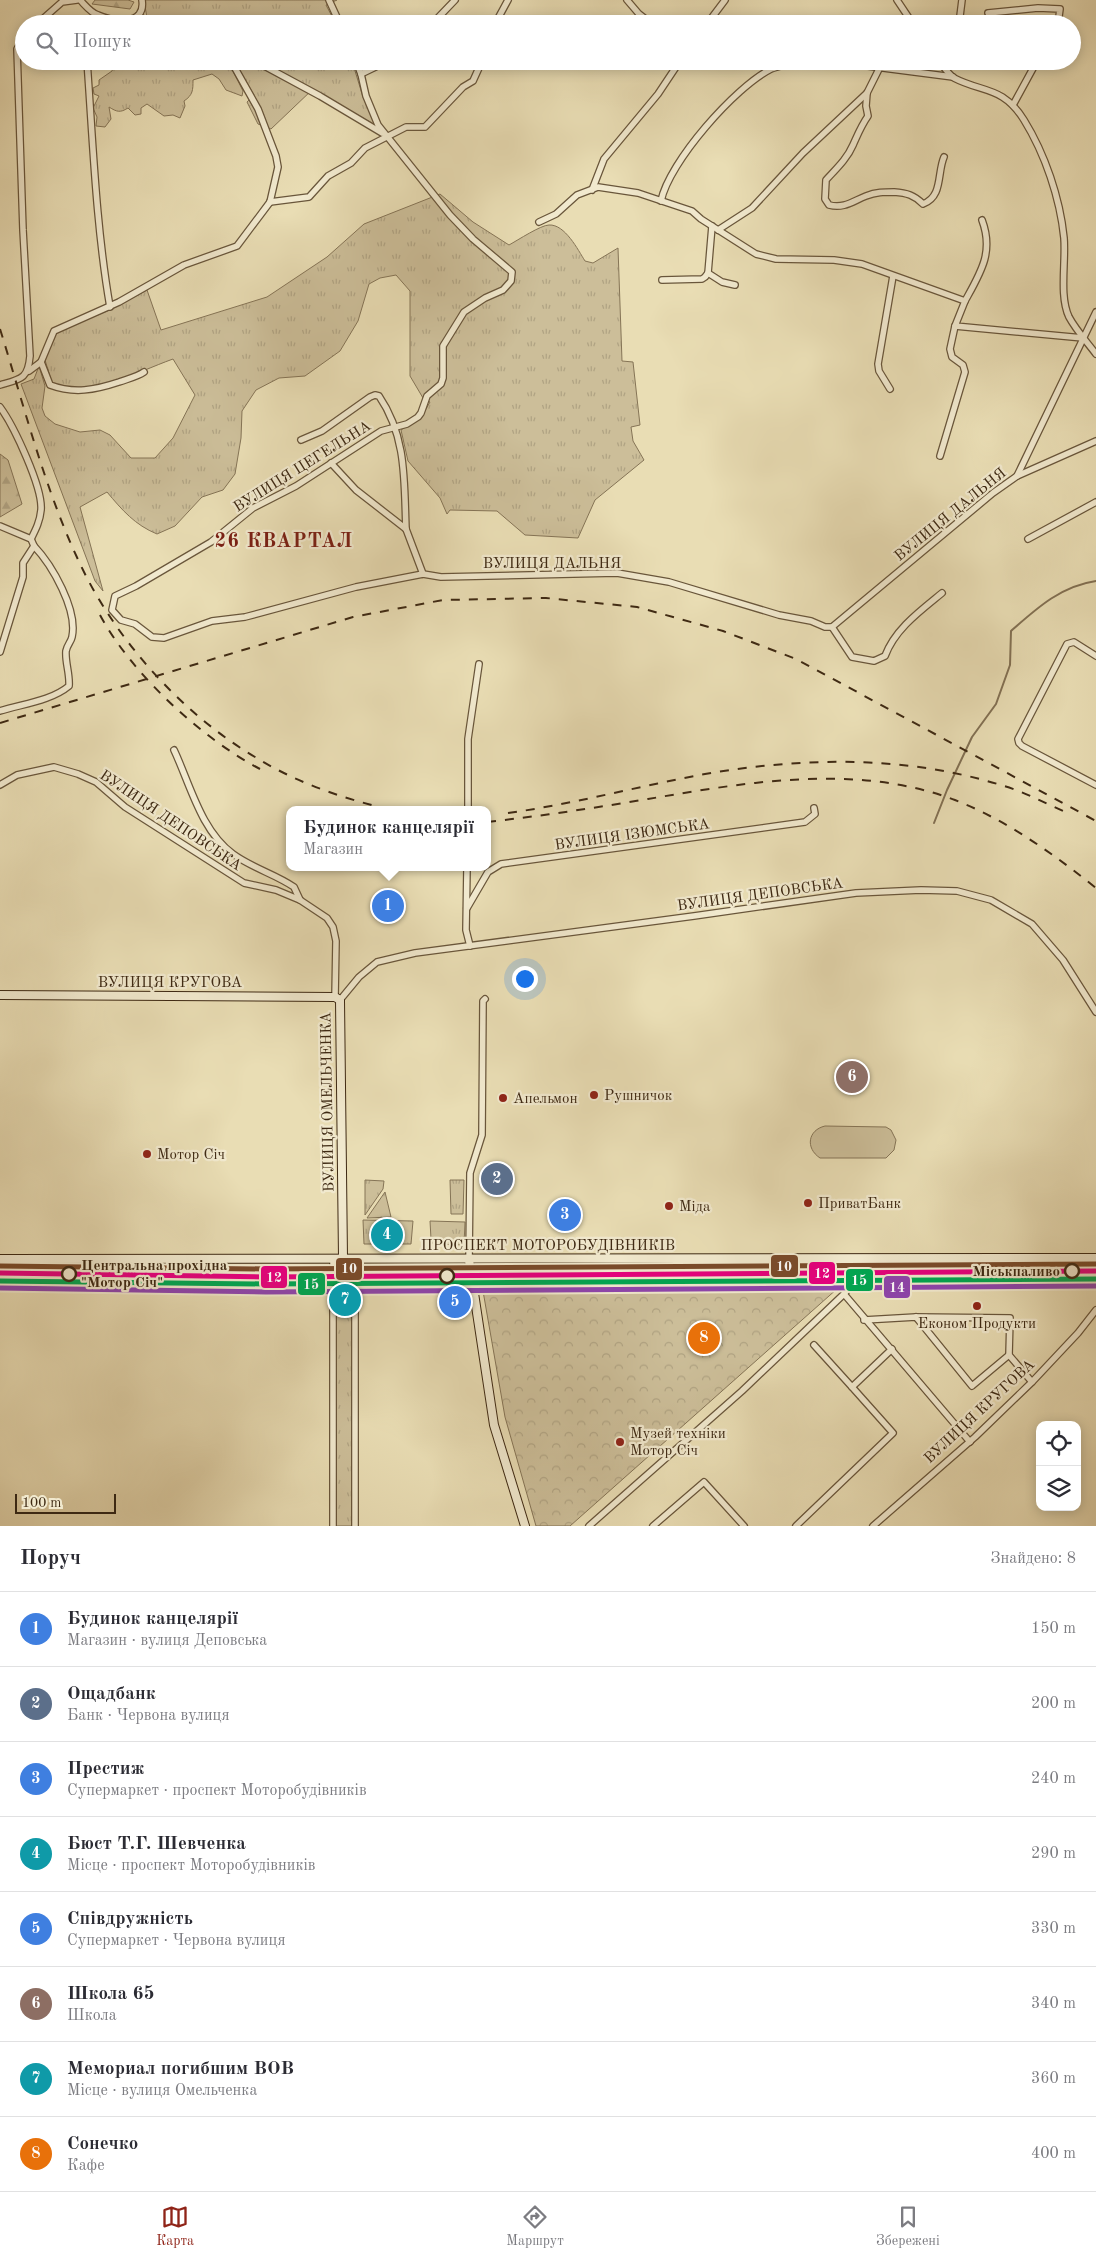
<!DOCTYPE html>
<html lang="uk">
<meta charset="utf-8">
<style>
:root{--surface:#fff;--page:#f7f7f7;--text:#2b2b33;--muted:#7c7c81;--line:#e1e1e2;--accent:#8f2418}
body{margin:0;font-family:"Old Standard TT",serif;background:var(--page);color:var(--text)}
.controls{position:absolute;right:15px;bottom:15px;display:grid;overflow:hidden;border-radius:10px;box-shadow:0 2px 12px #0003}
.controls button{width:45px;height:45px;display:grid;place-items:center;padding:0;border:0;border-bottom:1px solid var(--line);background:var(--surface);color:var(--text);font:25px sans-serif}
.scale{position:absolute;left:15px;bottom:12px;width:101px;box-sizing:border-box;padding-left:5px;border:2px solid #3e2913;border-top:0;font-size:14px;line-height:18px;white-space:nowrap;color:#3e2913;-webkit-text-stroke:4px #f1e9ce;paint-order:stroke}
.you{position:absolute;left:524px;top:978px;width:18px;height:18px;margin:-12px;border:4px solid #fff;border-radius:50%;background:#1a73e8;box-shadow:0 0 0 8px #1a73e833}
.badge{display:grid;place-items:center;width:32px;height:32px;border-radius:50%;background:var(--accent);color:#fff;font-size:16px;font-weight:700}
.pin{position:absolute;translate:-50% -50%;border:2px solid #fff;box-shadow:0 1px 5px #0006}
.popup{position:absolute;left:286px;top:806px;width:205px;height:65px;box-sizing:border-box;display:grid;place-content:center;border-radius:10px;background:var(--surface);filter:drop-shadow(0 1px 4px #0005);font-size:16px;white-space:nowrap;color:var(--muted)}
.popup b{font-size:19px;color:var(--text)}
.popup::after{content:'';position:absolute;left:50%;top:100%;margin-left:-10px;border:10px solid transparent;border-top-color:var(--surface)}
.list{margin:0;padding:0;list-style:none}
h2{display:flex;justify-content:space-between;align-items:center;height:65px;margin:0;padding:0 20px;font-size:21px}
h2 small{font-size:16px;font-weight:400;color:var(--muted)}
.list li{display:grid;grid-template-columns:32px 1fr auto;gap:15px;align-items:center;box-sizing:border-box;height:75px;padding:0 20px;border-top:1px solid var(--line)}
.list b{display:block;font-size:19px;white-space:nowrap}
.list p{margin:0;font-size:16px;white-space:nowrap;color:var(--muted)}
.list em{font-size:16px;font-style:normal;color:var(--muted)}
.icon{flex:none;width:28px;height:28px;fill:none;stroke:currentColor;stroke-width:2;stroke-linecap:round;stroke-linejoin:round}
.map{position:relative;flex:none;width:1096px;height:1526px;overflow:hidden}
.search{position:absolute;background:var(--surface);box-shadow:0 2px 12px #0003;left:15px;right:15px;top:15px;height:55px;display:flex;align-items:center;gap:12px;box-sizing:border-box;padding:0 18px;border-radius:28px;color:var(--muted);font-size:19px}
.sheet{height:665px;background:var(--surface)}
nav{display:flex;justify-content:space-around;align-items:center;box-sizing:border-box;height:70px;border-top:1px solid var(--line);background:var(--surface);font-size:14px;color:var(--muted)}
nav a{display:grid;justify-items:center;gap:2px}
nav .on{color:var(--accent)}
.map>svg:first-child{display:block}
.grass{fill:url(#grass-tufts);stroke:#857456}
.forest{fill:url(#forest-firs);stroke:#857456}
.park{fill:url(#park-crowns);stroke:#857456}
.garden{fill:#ccbe99;stroke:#857456}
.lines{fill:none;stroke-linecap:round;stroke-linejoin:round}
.stream{stroke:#827053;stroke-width:2}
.street-casing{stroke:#69563b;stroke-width:8}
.secondary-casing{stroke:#3e2913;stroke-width:10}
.street{stroke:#f1e9ce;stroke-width:5.5}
.secondary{stroke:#f1e9ce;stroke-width:8}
.rail{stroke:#3e2913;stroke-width:2;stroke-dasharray:9 9;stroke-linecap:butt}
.tram-1-casing{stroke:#f1e9ce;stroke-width:9}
.tram-2-casing{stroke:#f1e9ce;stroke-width:9}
.tram-3-casing{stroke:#f1e9ce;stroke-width:9}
.tram-4-casing{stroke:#f1e9ce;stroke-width:9}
.tram-1{stroke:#e5007d;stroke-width:5}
.tram-2{stroke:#00a651;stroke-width:5}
.tram-3{stroke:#7a4b2a;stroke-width:5}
.tram-4{stroke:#8e44ad;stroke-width:5}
.poi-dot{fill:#8f2418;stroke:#f1e9ce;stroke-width:2}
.stop-dot{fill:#f1e9ce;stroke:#3e2913;stroke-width:2.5}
.labels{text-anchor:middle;stroke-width:4.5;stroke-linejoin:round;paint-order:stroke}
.street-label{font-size:15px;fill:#3e2913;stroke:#f1e9ce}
.poi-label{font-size:15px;fill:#3e2913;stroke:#f1e9ce;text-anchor:start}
.stop-label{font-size:15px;font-weight:bold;fill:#3e2913;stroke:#f1e9ce;text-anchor:start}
.district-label{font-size:20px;font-weight:bold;letter-spacing:1px;fill:#7a1f14;stroke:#f1e9ce}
.line-badge{stroke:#f1e9ce;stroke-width:2}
.badge-label{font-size:14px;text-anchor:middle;font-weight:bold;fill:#fff}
</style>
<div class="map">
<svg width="1096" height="1526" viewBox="0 0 1096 1526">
<defs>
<pattern id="grass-tufts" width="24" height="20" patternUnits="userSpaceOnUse" patternTransform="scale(1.25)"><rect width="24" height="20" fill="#ccbe99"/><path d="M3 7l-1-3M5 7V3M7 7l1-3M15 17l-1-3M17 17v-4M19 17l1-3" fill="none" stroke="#b0a383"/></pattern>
<pattern id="forest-firs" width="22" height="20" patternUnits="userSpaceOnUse" patternTransform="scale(1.25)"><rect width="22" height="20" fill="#ccbe99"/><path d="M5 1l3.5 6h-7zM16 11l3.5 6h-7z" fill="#b0a383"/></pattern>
<pattern id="park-crowns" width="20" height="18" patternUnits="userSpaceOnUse" patternTransform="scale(1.25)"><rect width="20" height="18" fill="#ccbe99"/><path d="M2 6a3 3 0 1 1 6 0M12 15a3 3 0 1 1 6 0" fill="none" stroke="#b0a383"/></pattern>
</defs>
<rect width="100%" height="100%" fill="#e9ddb4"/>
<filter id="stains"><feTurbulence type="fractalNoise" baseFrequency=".004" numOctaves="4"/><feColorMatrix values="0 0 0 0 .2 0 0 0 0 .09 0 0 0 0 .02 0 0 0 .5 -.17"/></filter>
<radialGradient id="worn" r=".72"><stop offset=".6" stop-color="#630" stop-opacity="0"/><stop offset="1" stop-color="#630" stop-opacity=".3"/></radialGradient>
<g class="grass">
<path d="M144,0h193l-11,5 10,19h-177l-12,-6z"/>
<path d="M93,61h135l15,30 -1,5 -16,-6 -7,-11 -7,-5 -19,6c0,10 0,15 -9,21l1,5 -5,12 -7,-3 -9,1 -17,-12 -6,4v6l-6,1 -7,-7c-8,5 -11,4 -19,-1l2,12 -6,8 -9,-1 1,-9 -4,-9 6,-12 -5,-2 -1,-6 6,-3v-5l13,-9 2,-6 -15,3z"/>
<path d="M234,61h118l11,36 12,28 -62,-36 -42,40 -13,-5 -11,-22 7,-7z"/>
<path d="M440,194l33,28 36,23c9,-5 32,-20 40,-20 16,-1 29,25 36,36l8,2 25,-15 4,113 11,1 7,63 -9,2 2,14 11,19 -49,40 -17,38 -53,-3 -28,-24 -47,-1 -3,4 -7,-16 -32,-37 -7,-31 21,-14 8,-14 -7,-4 -13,-22v-85l-14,-16 -16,3 -11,6 -11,37 -18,30 -35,25 -26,2 -23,12 -14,21 -1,27 -6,36 -12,16 -21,7 -27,29 -18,8c-22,-9 -35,-24 -50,-42l-27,15 23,84 -8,-10 -74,-197 13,-5 5,-13 6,20 -3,22 3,8 10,8 25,8 20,-2 10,5 21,23h24l18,-20 22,-43 -22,-36c-39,14 -79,38 -121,24l-7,-23 12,-28 55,-23 35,-19 14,40 106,-33 60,-40 37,-33z"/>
<path d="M365,1180l19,1 -1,8 -18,26z"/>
<path d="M450,1180h14l-1,34h-12z"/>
<path d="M385,1192l6,25 -24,1z"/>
<path d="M363,1220l50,1 -2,23h-47z"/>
<path d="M430,1221l35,1 -1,23 -31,-1 -2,-5z"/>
<path d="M336,1306l18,1 -1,219h-17z"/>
</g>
<g class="forest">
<path d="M95,0h33l6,2 -4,7 -38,-5z"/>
<path d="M0,454l8,6 14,44 -22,13z"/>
</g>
<path class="park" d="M838,1288l-268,238h-34l-31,-109 -22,-126z"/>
<path class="garden" d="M825,1126l61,1 5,3 5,10 -2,10 -8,8h-66c-15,-10 -12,-28 5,-32z"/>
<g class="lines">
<path class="stream" d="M934,823l13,-33 25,-53 24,-33 14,-39 1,-34c26,-23 50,-45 85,-50"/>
<defs>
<g id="street">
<path d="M80,0c5,5 11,13 18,15 16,7 48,11 44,-15"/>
<path d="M329,0l11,24"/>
<path d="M627,0l12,14 13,10"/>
<path d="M897,0l16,24"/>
<path d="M988,13l50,-5 22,1 -2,15"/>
<path d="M138,16l16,8"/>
<path d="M37,24l25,-22 15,-2"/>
<path d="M92,24l4,-9"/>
<path d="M432,24l23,-24"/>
<path d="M495,24l13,-24"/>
<path d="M707,24l18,-24"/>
<path d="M959,24l3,-24"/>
<path d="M87,61c6,82 9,165 23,246"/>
<path d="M255,61l65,35 62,37"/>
<path d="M356,61l5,13 5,22 12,29 72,90 23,24 39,33 -1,9 -8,9 -18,8 -21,14 -21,34v32l-2,6 -14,12 -6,17 -3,4 -11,7 -26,7 -85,55 -43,22 -42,34 -75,44 -21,10 -3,14 9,10 14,4 17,13 12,1 48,-17 33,-4 111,-30 67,-13 18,3 176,-4 52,9 110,33 32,6 14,6h7l161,-134 24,-17 79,-35"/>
<path d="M829,61l124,16"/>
<path d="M939,61c4,5 9,13 15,17 29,15 49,8 70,42 21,34 36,78 40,118 2,24 -5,58 5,79 7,13 18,25 27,37"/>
<path d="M943,66l9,-5"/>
<path d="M361,74l27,-13"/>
<path d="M867,93l-1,13 2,10c-7,10 -10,18 -15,29 -6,14 -17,24 -27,35l-1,19 4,6c15,4 24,-4 37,-9 10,-4 18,-4 28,-4 13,1 20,3 29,12 20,-7 14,-31 21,-47"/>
<path d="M1013,105l24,-44"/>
<path d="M592,190l12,-31 54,-65 22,-33"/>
<path d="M661,201c8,-39 74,-114 110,-132 8,-3 18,-5 26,-8"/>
<path d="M270,202l39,-5 19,-21 23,-13 14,-15 41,-21h19l38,-40 10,-6 9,-20"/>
<path d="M539,222l17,-8 21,-19 21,-8 40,6 54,18 9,8 55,35 20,5 58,1 28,4 103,37 -10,25 128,12"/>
<path d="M712,226l-4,47 14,9 13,3"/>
<path d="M718,230l34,-22 51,-55 64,-60 13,-26"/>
<path d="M662,280l40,-1 3,-2 3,-4"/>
<path d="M965,301c16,-29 29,-49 17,-81"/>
<path d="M41,362l13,-31 65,-29 65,-37 53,-19 33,-44 8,-35 -2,-11 -18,-47 -27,-48"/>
<path d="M29,371l12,-9 9,23c24,9 45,5 69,-3 8,-3 18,-5 25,-10"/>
<path d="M0,385c21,-6 28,-6 30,-29l-7,-126 -6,-181 7,-12"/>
<path d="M890,389l-11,-18 -1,-7 15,-88"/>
<path d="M0,407c14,19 43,81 41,103 -1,11 -5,19 -10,29"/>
<path d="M301,440l21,-9 48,-34 5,-2 4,1c28,41 25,86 27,133"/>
<path d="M940,456l25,-84 -2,-7 -11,-8 -2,-8 5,-23"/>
<path d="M331,463l25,27 50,39 17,45"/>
<path d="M1017,476l79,-164"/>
<path d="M0,526l31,13 3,7 -11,17v14l-23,75"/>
<path d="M1028,539l68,-37"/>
<path d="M832,627l20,30 22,4 11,-5c10,-27 35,-45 57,-63"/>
<path d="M1096,656l-22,-14 -7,2 -49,95 1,4 3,3 74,39"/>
<path d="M0,711c22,-7 51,-10 69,-25 1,-12 -4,-24 -3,-35 1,-6 5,-9 6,-14 6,-27 -20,-72 -38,-91"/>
<path d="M174,750c16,34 27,81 59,104 19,14 42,20 61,33l6,13 27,18 6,9 3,14 -1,56"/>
<path d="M0,785l17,-10 37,-8 24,7 18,8 29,25 119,76 32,7 24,10"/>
<path d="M468,810v-71l11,-75"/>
<path d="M467,867l-1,63 4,16"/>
<path d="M467,908l21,-36 13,-8 304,-42 10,-8 -1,-6"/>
<path d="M340,1000l19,-23 18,-15 38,-9 279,-37 162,-23 65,-3 36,1 34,9 41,24 31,36 33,52"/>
<path d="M355,1258v268"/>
<path d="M333,1259v267"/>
<path d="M469,1260l1,-87 12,-38 1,-134 2,-2"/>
<path d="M844,1294l126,148"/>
<path d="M916,1317l56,69 37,-31"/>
<path d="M864,1320l52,-3 94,1 -1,37 23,27"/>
<path d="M814,1345l38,42"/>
<path d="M589,1526l153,-135 102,-97 14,-17 3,-19"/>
<path d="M653,1526l51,-44 40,44"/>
<path d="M796,1526l97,-93 -41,-46 40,-38"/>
<path d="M873,1526l102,-89 57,-55 46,-49 18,-23"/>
</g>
<g id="secondary">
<path d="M0,995l335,2 5,3 3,258"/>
<path d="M0,1259l1096,-1"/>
<path d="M469,1260l25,165 31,101"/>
</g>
</defs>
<use href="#street" class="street-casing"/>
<use href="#secondary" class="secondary-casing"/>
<use href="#street" class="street"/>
<use href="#secondary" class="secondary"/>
<g class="rail">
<path d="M0,329c26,83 47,170 86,247 37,72 100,140 169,181 42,26 89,42 137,53"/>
<path d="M100,615c31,58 101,123 160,154"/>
<path d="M0,723l353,-106 90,-17 103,-2 91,9 86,24 73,28 300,162"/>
<path d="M508,813c66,-9 131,-27 197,-39 100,-17 201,-19 299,12 20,6 39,16 59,25"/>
<path d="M487,822c54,-6 107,-14 161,-23 100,-17 209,-36 307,1 53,21 97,53 141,88"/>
</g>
<defs>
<path id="tram-1" d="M0,1273l266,4 830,-6"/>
<path id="tram-2" d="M0,1281l266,3 830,-5"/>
<path id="tram-3" d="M0,1266l266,3 830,-5"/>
<path id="tram-4" d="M0,1288l266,4 830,-6"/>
</defs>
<use href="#tram-1" class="tram-1-casing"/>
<use href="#tram-2" class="tram-2-casing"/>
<use href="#tram-3" class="tram-3-casing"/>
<use href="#tram-4" class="tram-4-casing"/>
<use href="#tram-1" class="tram-1"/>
<use href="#tram-2" class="tram-2"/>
<use href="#tram-3" class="tram-3"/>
<use href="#tram-4" class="tram-4"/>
</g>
<g class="poi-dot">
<circle cx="594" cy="1095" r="5"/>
<circle cx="503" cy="1098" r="5"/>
<circle cx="147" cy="1154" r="5"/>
<circle cx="808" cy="1203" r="5"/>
<circle cx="669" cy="1206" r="5"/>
<circle cx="977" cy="1306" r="5"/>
<circle cx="620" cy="1442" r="5"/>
</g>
<g class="stop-dot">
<circle cx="1072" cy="1271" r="7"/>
<circle cx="69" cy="1274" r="7"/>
<circle cx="447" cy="1276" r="7"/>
</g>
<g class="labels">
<g class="street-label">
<text transform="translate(302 466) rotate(-32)" y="5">ВУЛИЦЯ ЦЕГЕЛЬНА</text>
<text transform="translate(950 514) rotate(-39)" y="5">ВУЛИЦЯ ДАЛЬНЯ</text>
<text x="552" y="568">ВУЛИЦЯ ДАЛЬНЯ</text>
<text transform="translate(171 820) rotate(34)" y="5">ВУЛИЦЯ ДЕПОВСЬКА</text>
<text transform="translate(632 834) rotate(-8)" y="5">ВУЛИЦЯ ІЗЮМСЬКА</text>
<text transform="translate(760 894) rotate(-8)" y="5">ВУЛИЦЯ ДЕПОВСЬКА</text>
<text x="170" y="987">ВУЛИЦЯ КРУГОВА</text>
<text transform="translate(327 1102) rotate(-91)" y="5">ВУЛИЦЯ ОМЕЛЬЧЕНКА</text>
<text x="548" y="1250">ПРОСПЕКТ МОТОРОБУДІВНИКІВ</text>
<text transform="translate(979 1411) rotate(-43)" y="5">ВУЛИЦЯ КРУГОВА</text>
</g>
<g class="poi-label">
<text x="604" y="1100">Рушничок</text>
<text x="513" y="1103">Апельмон</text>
<text x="157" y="1159">Мотор Січ</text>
<text x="818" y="1208">ПриватБанк</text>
<text x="679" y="1211">Міда</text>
<text x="977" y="1328" text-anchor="middle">Економ Продукти</text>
<text x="630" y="1438">Музей техніки<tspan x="630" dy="17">Мотор Січ</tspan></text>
</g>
<g class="stop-label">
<text x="81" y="1270">Центральна прохідна<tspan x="81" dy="17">"Мотор Січ"</tspan></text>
<text x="1060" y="1276" text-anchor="end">Міськпаливо</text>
</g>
<g class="district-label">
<text x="284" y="547">26 КВАРТАЛ</text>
</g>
</g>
<g class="line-badge">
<rect x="770" y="1254" width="29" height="24" rx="5" fill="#7a4b2a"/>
<rect x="335" y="1257" width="28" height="24" rx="5" fill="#7a4b2a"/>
<rect x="808" y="1261" width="28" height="24" rx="5" fill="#e5007d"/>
<rect x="260" y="1265" width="28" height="24" rx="5" fill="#e5007d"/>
<rect x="845" y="1268" width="29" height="24" rx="5" fill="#00a651"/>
<rect x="297" y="1272" width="29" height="24" rx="5" fill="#00a651"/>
<rect x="883" y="1275" width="28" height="24" rx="5" fill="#8e44ad"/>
</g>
<g class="badge-label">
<text x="784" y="1271">10</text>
<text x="349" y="1273">10</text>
<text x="822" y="1278">12</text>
<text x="274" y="1282">12</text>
<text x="859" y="1285">15</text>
<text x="311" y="1289">15</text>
<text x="897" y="1292">14</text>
</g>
<rect width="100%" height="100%" filter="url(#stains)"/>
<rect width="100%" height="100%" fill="url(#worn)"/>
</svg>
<div class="controls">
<button><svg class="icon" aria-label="locate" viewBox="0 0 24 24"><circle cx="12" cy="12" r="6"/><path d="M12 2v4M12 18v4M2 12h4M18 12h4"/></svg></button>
<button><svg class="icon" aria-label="layers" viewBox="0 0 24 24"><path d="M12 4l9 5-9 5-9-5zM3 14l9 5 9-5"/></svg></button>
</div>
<div class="scale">100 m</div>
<div class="you"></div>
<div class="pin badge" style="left:388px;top:906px;background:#3f7fe0">1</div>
<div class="popup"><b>Будинок канцелярії</b>Магазин</div>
<div class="pin badge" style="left:497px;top:1179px;background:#5c6f8a">2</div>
<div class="pin badge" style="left:565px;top:1215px;background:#3f7fe0">3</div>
<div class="pin badge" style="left:387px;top:1235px;background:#0f9aa8">4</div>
<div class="pin badge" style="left:455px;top:1302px;background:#3f7fe0">5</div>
<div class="pin badge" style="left:852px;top:1077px;background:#8d6e63">6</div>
<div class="pin badge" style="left:345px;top:1300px;background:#0f9aa8">7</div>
<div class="pin badge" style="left:704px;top:1338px;background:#e8710a">8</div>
<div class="search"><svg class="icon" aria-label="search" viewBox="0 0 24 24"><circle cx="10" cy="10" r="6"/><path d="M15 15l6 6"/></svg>Пошук</div>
</div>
<section class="sheet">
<h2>Поруч<small>Знайдено: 8</small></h2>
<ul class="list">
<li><span class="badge" style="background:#3f7fe0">1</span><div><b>Будинок канцелярії</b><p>Магазин · вулиця Деповська</p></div><em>150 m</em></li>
<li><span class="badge" style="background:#5c6f8a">2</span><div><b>Ощадбанк</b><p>Банк · Червона вулиця</p></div><em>200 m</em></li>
<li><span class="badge" style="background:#3f7fe0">3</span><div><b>Престиж</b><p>Супермаркет · проспект Моторобудівників</p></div><em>240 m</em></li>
<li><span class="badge" style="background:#0f9aa8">4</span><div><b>Бюст Т.Г. Шевченка</b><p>Місце · проспект Моторобудівників</p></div><em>290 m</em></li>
<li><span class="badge" style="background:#3f7fe0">5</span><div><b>Співдружність</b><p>Супермаркет · Червона вулиця</p></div><em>330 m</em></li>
<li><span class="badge" style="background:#8d6e63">6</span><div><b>Школа 65</b><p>Школа</p></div><em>340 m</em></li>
<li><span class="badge" style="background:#0f9aa8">7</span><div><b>Мемориал погибшим ВОВ</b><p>Місце · вулиця Омельченка</p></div><em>360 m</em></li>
<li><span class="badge" style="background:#e8710a">8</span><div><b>Сонечко</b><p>Кафе</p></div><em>400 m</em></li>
</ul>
</section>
<nav>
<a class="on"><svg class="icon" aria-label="map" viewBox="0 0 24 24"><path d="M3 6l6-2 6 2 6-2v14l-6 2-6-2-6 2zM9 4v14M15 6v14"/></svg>Карта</a>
<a><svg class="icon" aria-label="directions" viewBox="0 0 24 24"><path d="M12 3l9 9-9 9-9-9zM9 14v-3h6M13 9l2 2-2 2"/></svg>Маршрут</a>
<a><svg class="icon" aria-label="saved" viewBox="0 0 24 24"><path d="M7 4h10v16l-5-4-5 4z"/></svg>Збережені</a>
</nav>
